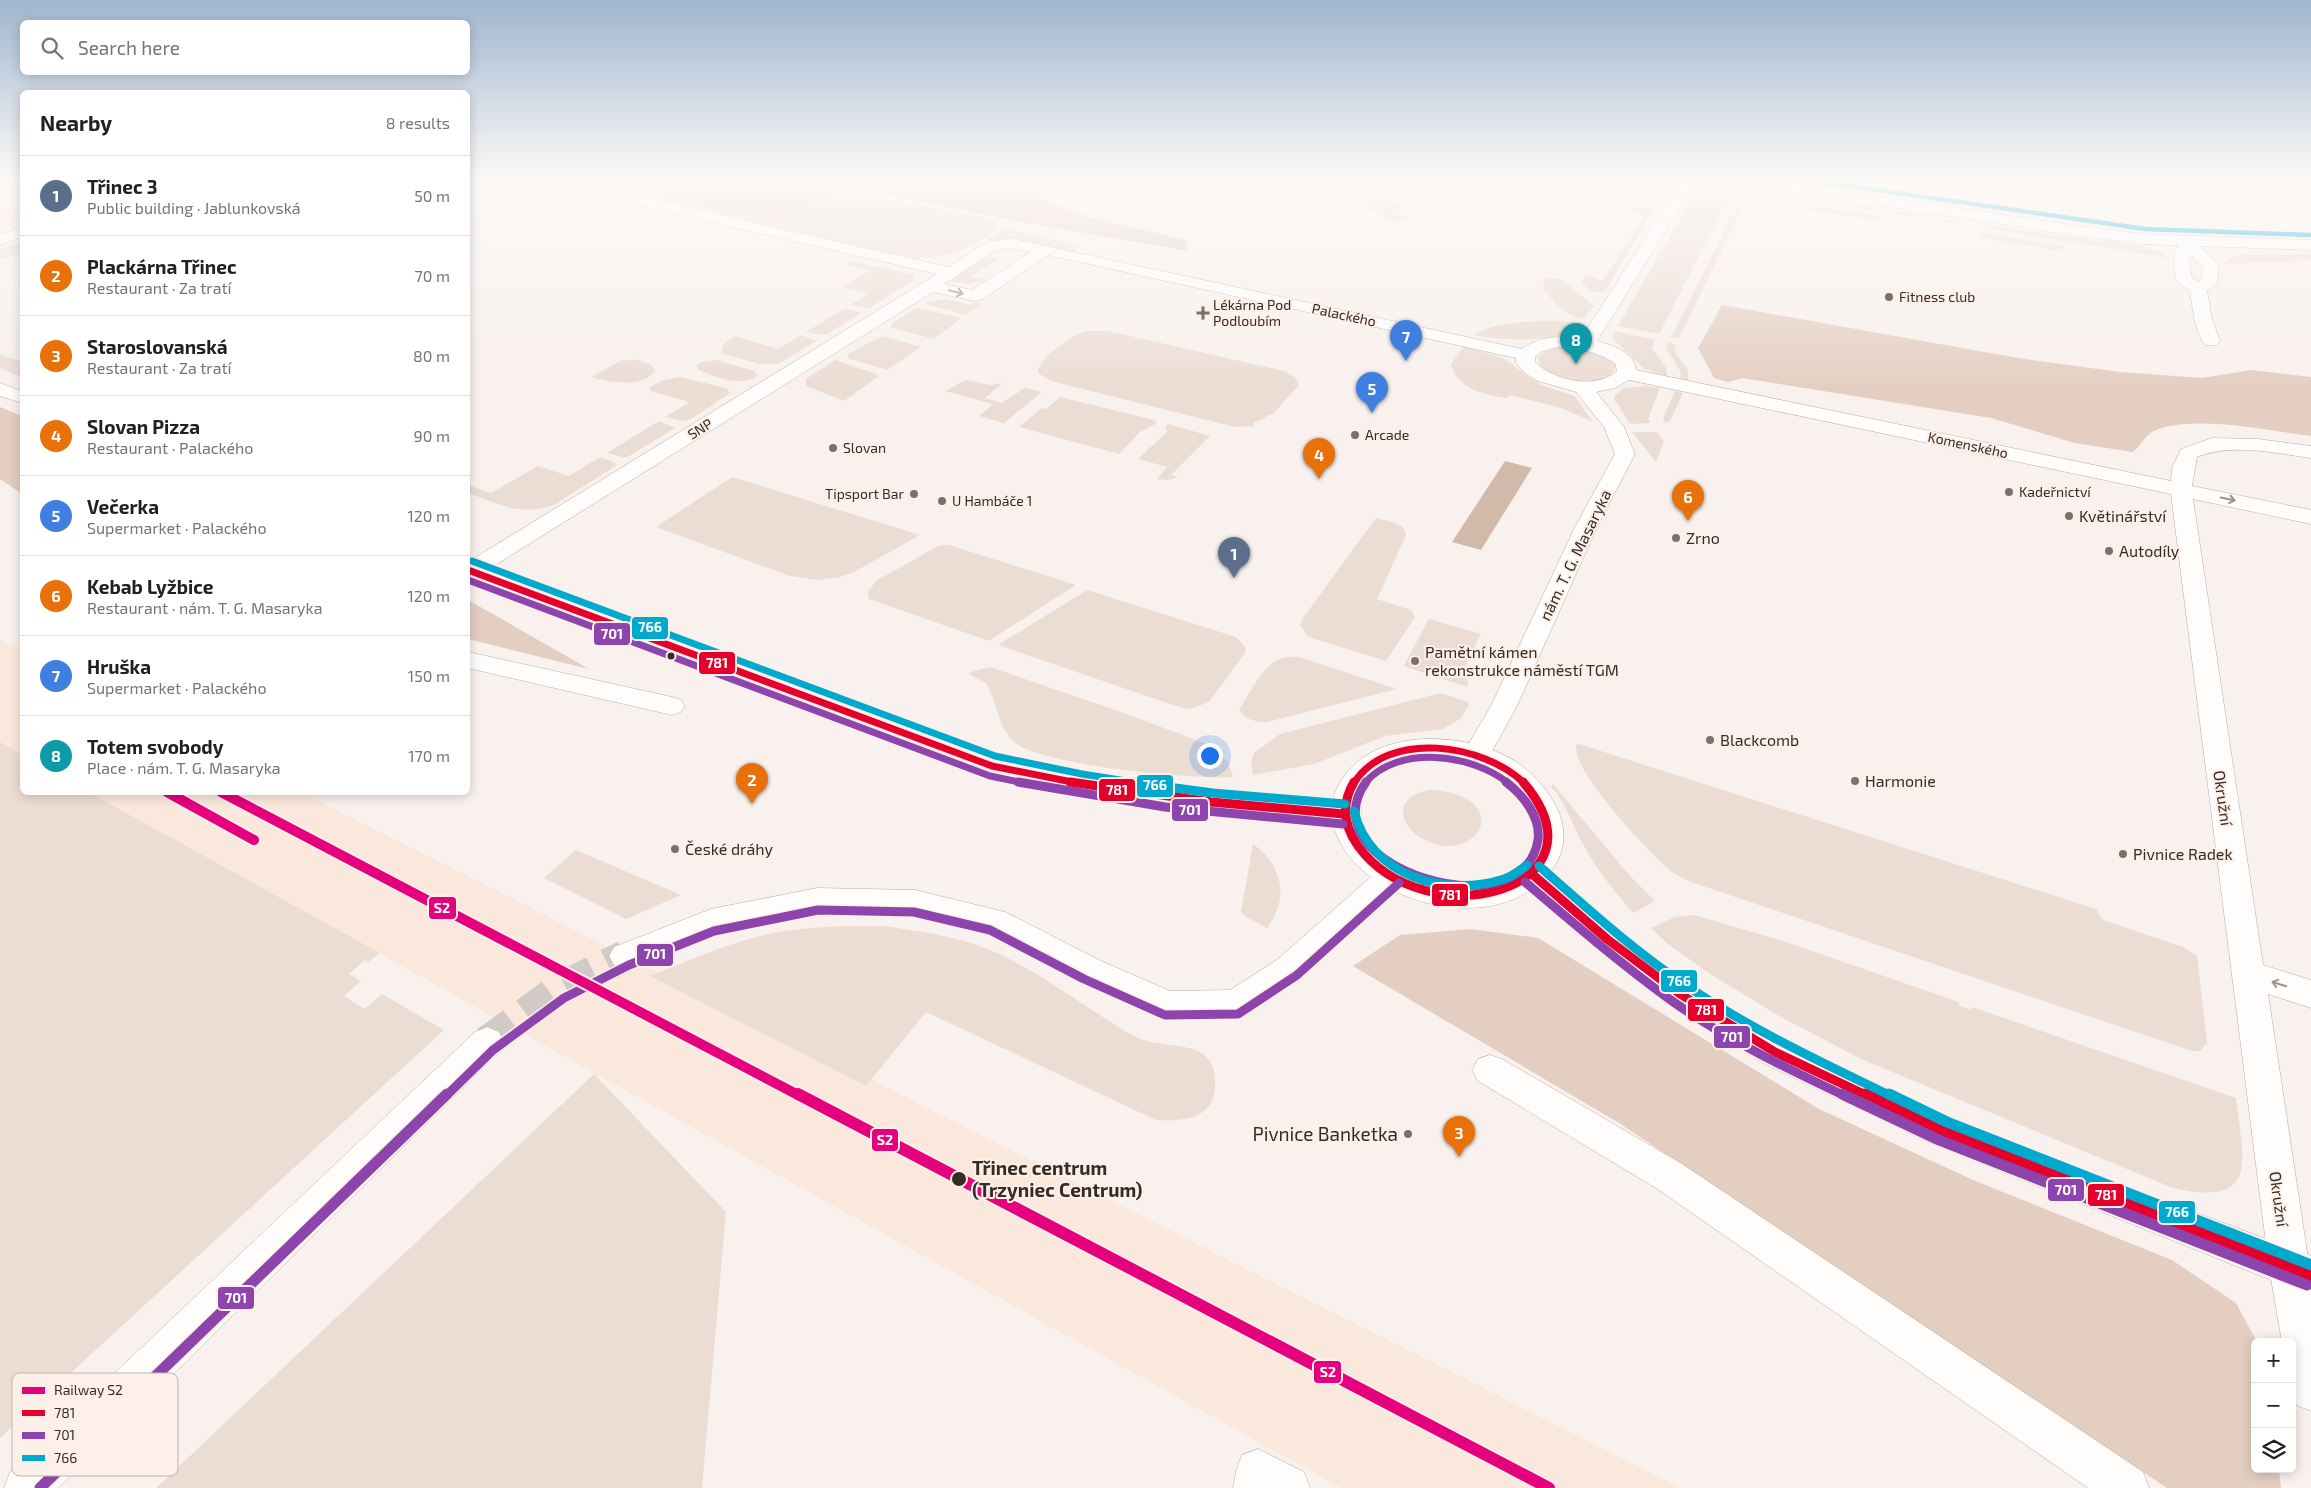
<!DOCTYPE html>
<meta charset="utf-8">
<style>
:root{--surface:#fff;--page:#f2f2f2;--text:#202124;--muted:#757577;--line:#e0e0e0;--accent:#db2777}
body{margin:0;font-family:"Exo 2",sans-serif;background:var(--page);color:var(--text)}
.controls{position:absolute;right:15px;bottom:15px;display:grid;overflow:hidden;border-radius:8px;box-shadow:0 2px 12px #0003}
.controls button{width:45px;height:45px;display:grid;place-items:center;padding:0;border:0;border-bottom:1px solid var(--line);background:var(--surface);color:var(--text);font:25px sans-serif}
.you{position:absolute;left:1209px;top:755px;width:18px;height:18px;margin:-12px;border:4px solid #fff;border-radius:50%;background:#1a73e8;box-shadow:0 0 0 8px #1a73e833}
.badge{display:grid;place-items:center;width:32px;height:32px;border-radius:50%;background:var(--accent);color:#fff;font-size:16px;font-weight:700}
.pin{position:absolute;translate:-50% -41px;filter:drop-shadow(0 1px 2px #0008)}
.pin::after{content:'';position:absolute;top:26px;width:18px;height:15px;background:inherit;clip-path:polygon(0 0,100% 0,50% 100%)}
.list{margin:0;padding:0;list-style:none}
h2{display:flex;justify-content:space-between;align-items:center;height:65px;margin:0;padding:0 20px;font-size:21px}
h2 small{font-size:16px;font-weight:400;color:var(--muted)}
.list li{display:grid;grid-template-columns:32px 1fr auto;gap:15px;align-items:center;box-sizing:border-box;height:80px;padding:0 20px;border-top:1px solid var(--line)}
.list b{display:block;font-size:19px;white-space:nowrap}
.list p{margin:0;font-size:16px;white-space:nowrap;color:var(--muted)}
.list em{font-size:16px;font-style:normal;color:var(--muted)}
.icon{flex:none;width:28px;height:28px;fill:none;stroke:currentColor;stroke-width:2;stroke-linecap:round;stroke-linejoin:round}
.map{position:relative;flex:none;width:2311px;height:1488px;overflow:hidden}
.search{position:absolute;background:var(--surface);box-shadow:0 2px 12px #0003;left:20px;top:20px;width:450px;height:55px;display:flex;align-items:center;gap:12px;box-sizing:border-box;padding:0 18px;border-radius:8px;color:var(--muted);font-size:19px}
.panel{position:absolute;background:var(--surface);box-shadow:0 2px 12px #0003;left:20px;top:90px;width:450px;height:705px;border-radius:8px}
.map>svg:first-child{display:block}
.built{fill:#fbe8dd}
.green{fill:#ecddd4}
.forest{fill:#e4cec2}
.water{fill:#d2b9aa}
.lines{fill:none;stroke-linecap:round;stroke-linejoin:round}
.street-tunnel{stroke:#d1cac5;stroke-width:32;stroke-dasharray:32 16;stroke-linecap:butt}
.street-casing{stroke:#b5ada8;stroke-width:1}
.secondary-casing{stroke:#b5ada8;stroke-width:1}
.street{fill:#fefdfc;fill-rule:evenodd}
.secondary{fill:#fefdfc;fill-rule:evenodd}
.bus-1-far2-casing{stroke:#fcf0e9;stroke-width:11}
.bus-1-far1-casing{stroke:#fcf0e9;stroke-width:12}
.bus-1-casing{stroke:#fcf0e9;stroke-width:14}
.bus-2-far2-casing{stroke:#fcf0e9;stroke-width:11}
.bus-2-far1-casing{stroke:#fcf0e9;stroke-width:12}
.bus-2-casing{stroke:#fcf0e9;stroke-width:14}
.bus-3-far3-casing{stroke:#fcf0e9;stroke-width:6}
.bus-3-far2-casing{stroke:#fcf0e9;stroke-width:11}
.bus-3-far1-casing{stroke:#fcf0e9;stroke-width:12}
.bus-3-casing{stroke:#fcf0e9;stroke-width:14}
.bus-1-far2{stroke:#e4002b;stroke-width:7}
.bus-1-far1{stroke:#e4002b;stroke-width:9}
.bus-1{stroke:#e4002b;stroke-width:11}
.bus-2-far2{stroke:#8e44ad;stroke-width:7}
.bus-2-far1{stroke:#8e44ad;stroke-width:9}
.bus-2{stroke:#8e44ad;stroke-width:11}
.bus-3-far3{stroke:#00a9ce;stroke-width:4.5}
.bus-3-far2{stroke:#00a9ce;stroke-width:7}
.bus-3-far1{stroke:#00a9ce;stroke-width:9}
.bus-3{stroke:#00a9ce;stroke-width:11}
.rail-1-far1-casing{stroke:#fcf0e9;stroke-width:14}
.rail-1-casing{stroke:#fcf0e9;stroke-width:16}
.rail-1-far1{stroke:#e5007d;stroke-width:10}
.rail-1{stroke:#e5007d;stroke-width:12}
.oneway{stroke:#9a9490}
.poi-dot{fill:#7b716b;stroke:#fcf0e9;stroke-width:2}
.bus-dot{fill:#372c25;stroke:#fcf0e9;stroke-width:2}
.labels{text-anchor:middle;stroke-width:4;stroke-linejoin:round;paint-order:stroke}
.far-poi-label{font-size:14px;fill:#372c25;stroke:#fcf0e9;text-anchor:start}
.far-street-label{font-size:14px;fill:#372c25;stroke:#fcf0e9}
.poi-label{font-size:16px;fill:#372c25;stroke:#fcf0e9;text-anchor:start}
.street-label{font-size:16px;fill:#372c25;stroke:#fcf0e9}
.near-poi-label{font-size:19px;fill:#372c25;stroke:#fcf0e9;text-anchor:end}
.near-stop-label{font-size:19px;font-weight:bold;fill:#372c25;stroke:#fcf0e9;text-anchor:start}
.key{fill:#fcf0e9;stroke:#c1b5ae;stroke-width:1}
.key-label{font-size:14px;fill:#372c25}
.line-badge{stroke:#fcf0e9;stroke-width:2}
.badge-label{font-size:14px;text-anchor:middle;font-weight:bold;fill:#fff}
</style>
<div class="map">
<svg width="2311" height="1488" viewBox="0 0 2311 1488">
<rect width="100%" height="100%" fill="#f8f1ed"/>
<g class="built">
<path d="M0,180h22v45l-22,7z"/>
<path d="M0,640l22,11v104l-22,-12z"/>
<path d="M90,793h213l1378,695h-340z"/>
</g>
<g class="green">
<path d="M1254,180h15l35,19 -53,-9 9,-7z"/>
<path d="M1325,180l40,4v2c-11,13 -35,10 -49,5z"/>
<path d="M1790,180h40l54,9c-16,8 -73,-6 -94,-9z"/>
<path d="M1615,183h10l44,7c-7,13 -53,14 -69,16z"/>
<path d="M1712,185l23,1 -5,10 -32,-5 5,-4z"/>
<path d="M1746,188l179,28 1,2 35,4 -7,1 -197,-30z"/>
<path d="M836,190l162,30c-9,26 -53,39 -78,37l-3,2 -258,-59 7,-3 114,23z"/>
<path d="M1910,193l37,6 14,7 -30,-4z"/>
<path d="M1695,194l33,6 -69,134 -41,-8z"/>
<path d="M1377,198l26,7 -9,8 14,3 -11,7 -34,-16z"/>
<path d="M1739,202l6,1 -66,135 -8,-1z"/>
<path d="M1805,205l65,9 12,4 -9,2 -65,-10 -5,-3z"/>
<path d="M1635,206l20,2 -50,83c-9,5 -18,-2 -23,-9l3,-6 5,-1 12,6 42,-64 -13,-7z"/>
<path d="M1980,225l161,21 19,6 9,6 -179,-29z"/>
<path d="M1005,228l62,15 8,3 2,4 -3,4 -57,-15 -28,2v-2z"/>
<path d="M1982,233l77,12 6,3 -3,3h-5l-69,-12 -9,-3z"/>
<path d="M22,242v11l-16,5 -6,-1v-8z"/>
<path d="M2311,254v6l-87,4 5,-6 8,-3z"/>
<path d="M986,257l11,3 -26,16 15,4 -18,4 -17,-3v-1z"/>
<path d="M852,261l58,13 4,3 -1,3 -42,27 -6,1 -15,-3 18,-11 -27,-7 28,-16 -24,-6z"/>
<path d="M1546,279h15l33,27 -10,13c-20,-4 -29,-16 -42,-31z"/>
<path d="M948,299l22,6 5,-3 8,2 -17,11 -41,-11 6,-3z"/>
<path d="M845,308l16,5 -34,21 -6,1 -15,-3z"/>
<path d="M916,308h3l43,10 -28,21 -43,-11 1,-5z"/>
<path d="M1563,321l18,3c-13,21 -86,16 -108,11 20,-13 65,-15 90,-14z"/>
<path d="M1086,331h22l176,40 11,6 4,8 -27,30 -3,-1 -6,5 -10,4 2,3 -20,1 -184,-46 -13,-8c-2,-13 35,-39 48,-42z"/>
<path d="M1615,331l40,9 -3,8 14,20 1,9 -22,-8 -31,-29z"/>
<path d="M801,335l15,6 -38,23h-19l-38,-11 2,-8 11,-9 44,13z"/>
<path d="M882,336l39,11 -34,23 -40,-12 1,-4z"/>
<path d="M1668,342l8,3 -2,6 14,19v11l-8,-1c4,-13 -11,-22 -14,-34z"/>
<path d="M1464,346l39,12 38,27 34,11 17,25 -34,-14 -48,-12 -3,3c-21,-3 -51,-9 -56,-34z"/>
<path d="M1557,347c19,-1 46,2 58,19 -7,38 -121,-3 -58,-19z"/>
<path d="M0,354l22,8v15l-22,-9z"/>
<path d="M624,359l7,2 3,-2 16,5 5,6c-10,19 -48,12 -64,7z"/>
<path d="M717,360l37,11 4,5c-17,12 -41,1 -58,-5l-4,-5 6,-4z"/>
<path d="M835,360l41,14 3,2 -35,25 -38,-15v-7z"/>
<path d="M680,377l46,11 4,5 -39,26 -8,2 -18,-4 25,-15 -40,-11 1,-2 -3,-1 16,-8z"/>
<path d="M966,380l24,5 13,-2 -18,15 17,5 23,-15 17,4 -38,31 -25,-7 14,-12 -48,-13z"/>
<path d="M1645,386l15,2 -12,31 3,4 -21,1 -16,-26 1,-3 10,-7z"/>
<path d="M1675,391l8,2 -13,28 -5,2 -2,-4z"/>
<path d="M1060,397l94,23 3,3 -17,9 -21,22 -100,-27 23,-19 4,1z"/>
<path d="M659,421l16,7 -49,30 -19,-5z"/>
<path d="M1168,424l42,12 -39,39 7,2 -10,3 -11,-1 10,-12 -29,-8 30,-28 -3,-4z"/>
<path d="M1632,432h25l7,10 -8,20z"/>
<path d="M600,457l14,5 3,3 -63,40c-35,12 -54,-1 -86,-12v-8l23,8 47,-27 31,10z"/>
<path d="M732,477l188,58 -66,37 -14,5 -22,3 -28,-4 -134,-49z"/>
<path d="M1376,518c10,3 29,4 30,17l-29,64 34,11 4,7 -29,44 -71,-22 -8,-4 -7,-10 3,-7z"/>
<path d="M944,545h5l127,40 -87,56 -120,-42 -1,-7 8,-11 62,-35z"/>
<path d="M1087,590l149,47 10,11 -1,5 -36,49 -19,7 -14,-3 -178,-61z"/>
<path d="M1429,619l52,15 -15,30 2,23 -62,-20 -2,-2z"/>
<path d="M1287,657h12l98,32 -130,33c-11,0 -22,-2 -28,-12 12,-18 25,-50 48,-53z"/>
<path d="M990,667l131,45 91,34 17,17 4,14c-38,3 -197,-12 -220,-36 -16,-16 -16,-41 -27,-58l-17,-9 5,-3z"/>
<path d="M1441,693l29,10 -9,15 -18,11 -58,7 -71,28 -61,11 -2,-13 3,-9 26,-19z"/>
<path d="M0,742l22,13v37l68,1 290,160 -12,9 -3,-2 -16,14 12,7 -17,15 21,13 17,-15 62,36 -444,408z"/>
<path d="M1579,744l517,165 7,11 80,27 14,9 10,87 -7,8h-8l-501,-169c-6,-3 -14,-6 -20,-11 -21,-17 -100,-101 -95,-126z"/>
<path d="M1553,784l76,91 26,26 -22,12c-19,-22 -36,-43 -50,-69 -11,-18 -17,-42 -32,-57z"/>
<path d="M1430,790c18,0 56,9 51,35 -2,8 -8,13 -15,17 -41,20 -97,-40 -36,-52z"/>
<path d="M1253,844c29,21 37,53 14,84l-19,-10 -7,-6z"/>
<path d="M576,850l105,45 -55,24 -82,-41z"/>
<path d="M1694,915l86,25 179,62v3l11,5 2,-3 264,91c7,61 25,110 -63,90l-312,-129 -80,-42 -71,-43 -42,-30 -17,-16 24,-11z"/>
<path d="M884,926c39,6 81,11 117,29 32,15 62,36 91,55 16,10 32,22 49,29 18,7 49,5 62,15 9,6 12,17 12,27 2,37 -29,41 -59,39l-230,-108 -60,74 -216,-110c46,-18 93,-40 142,-46 30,-4 61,-4 92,-4z"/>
<path d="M594,1074l132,138 -24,276h-546z"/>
</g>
<g class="forest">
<path d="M1043,180l3,1 -8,11 5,8 47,17 95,23 2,11 -175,-31 -169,-33 -63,33 -134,-27 6,-5 -41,-7z"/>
<path d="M1722,305l296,53 102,14 82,6 49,-8 60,7v59c-41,-5 -120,-22 -157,-5 -10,5 -13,15 -21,21l-58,-9 -84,-25 -249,-40 -14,4 -14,-4 -16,-30z"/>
<path d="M0,407l22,9v78l-22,-15z"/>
<path d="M468,600l9,5 112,64 -121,-30z"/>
<path d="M1471,929l67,9 281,171 154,71 199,80 64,43 21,39h-2v127h24l2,19h-114l-548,-365 -266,-157 47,-31z"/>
</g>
<path class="water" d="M1505,461l27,7 -51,82 -29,-8z"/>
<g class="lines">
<path class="street-tunnel" d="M487,1042l72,-53 66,-33"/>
<defs>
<g id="street">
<path d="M539,180h26l384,87 36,-24 24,-5 513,111c17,-13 39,-13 59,-11l102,-158h14l-100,161c14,4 38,11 39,29l535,111 1,-13 9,-19 31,-11 46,1 53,7v12c-37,-5 -78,-15 -114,-1l-5,29 119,24v14l-118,-25 70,466 48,15v28l-43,-14 43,284v133l-15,-6 -4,-9v-54h-10l-13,-75 -98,-773 -542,-114 -14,8 -19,4 28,35 11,27 -38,73 -80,179 -31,56 -10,3 -10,-3 -4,-7 29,-49 84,-179 40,-73 -11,-27 -28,-35 -38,-11 -12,-7 -10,-11v-5l-468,-103 -67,45 -6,1 -42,-9 -457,285 -8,2v-17l469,-288 -391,-90zM1009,248l22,4 -59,38 -28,-6 52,-34zM1556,347c22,1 40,4 59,16l2,8c-21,19 -63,10 -82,-9v-5l6,-5z"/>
<path d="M1893,180h14l-5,23 -7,4 -7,-4z"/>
<path d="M22,227v10l-22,8v-10z"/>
<path d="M2188,237l6,2 25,28 -2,17 -10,7 5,28 8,22 -3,4h-12c-11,-15 -12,-36 -15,-54l-14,-11c-3,-15 -3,-28 6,-41zM2191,255l12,13 -2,13 -2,1 -7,-4 -3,-16z"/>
<path d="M468,652l204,45 9,3 4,6 -4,6 -9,3 -204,-47z"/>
<path d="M1392,864l11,4 4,8 -4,8 -101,93 -54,37 -12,4 -68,1 -91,-40 -91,-48 -71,-17 -98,-2 -101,20 -91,37 -11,-4 -5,-9 5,-9 97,-38 106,-21 98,2 90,22 96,49 69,30 60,-1 48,-31 103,-91z"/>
<path d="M487,1027l12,5 5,10 -5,10 -441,436h-54l6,-16 465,-440z"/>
<path d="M1490,1055l12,4 180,105 461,308 6,16h-61l-432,-300 -178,-107 -6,-11 6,-11z"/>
<path d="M1258,1449l46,23 6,16h-77l3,-17 6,-16z"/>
</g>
<g id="secondary">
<path d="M1735,180h36l307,46 66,8 167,6v10l-167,-6 -66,-8 -336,-52z"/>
<path d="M0,383l22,8v12l-22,-7z"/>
<path d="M468,563l530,195c110,25 221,37 334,45 19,-77 127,-76 183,-42 18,12 32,28 42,47 10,22 9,45 -7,64 74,63 151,125 238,170 168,85 348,147 523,214v40l-381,-153 -167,-80 -95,-59 -72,-56 -66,-58c-59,42 -179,6 -197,-66 -118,-9 -237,-18 -351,-51l-514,-195zM1444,757c36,9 80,24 89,66 2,11 2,24 -4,33 -35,49 -120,28 -154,-11 -25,-27 -16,-70 20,-83 15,-5 33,-4 49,-5z"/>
</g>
</defs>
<use href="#street" class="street-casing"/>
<use href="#secondary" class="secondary-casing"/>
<use href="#street" class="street"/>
<use href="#secondary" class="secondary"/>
<defs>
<g id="bus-1-far2">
<path d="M468,570l524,196 85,17"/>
<path d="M1354,783c34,-54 130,-39 170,0"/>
</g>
<g id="bus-1-far1">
<path d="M1070,782l141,20 133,12"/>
<path d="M1354,782c-13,22 -10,44 4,64 68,93 257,44 165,-64"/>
<path d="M1532,874l75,65 73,55 95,58 93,44"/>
</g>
<path id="bus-1" d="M1865,1094l78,37 368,145"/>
<g id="bus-2-far2">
<path d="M468,580l522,196 34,7"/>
<path d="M1365,783c33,-39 107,-29 143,0"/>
</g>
<g id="bus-2-far1">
<path d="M1018,782l147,25 178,17"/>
<path d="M1366,782c-61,86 158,151 172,58 3,-23 -15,-45 -32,-58"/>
<path d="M1525,882c48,41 96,82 147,119 54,38 114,67 173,95"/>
<path d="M446,1096l47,-46 71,-52 65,-33 85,-34 104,-21 96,2 76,18 94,49 81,36 73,-1 59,-39 102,-92"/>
</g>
<g id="bus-2">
<path d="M1842,1094l97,46 368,145"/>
<path d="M40,1488l407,-394"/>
</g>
<path id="bus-3-far3" d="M1809,180l336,49 166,6"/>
<path id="bus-3-far2" d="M472,561l523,195 87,18 57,9"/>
<g id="bus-3-far1">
<path d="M1130,782l83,11 132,11"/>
<path d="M1354,811c16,65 91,87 150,68 9,-3 16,-9 23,-14"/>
<path d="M1539,866c48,42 95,85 148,120 65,44 134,76 204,110"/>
</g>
<path id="bus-3" d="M1889,1094l58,28 364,143"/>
</defs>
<use href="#bus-1-far2" class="bus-1-far2-casing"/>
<use href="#bus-1-far1" class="bus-1-far1-casing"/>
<use href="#bus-1" class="bus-1-casing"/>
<use href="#bus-2-far2" class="bus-2-far2-casing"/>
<use href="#bus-2-far1" class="bus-2-far1-casing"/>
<use href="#bus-2" class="bus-2-casing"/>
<use href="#bus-3-far3" class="bus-3-far3-casing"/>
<use href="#bus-3-far2" class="bus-3-far2-casing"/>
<use href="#bus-3-far1" class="bus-3-far1-casing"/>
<use href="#bus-3" class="bus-3-casing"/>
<use href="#bus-1-far2" class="bus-1-far2"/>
<use href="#bus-1-far1" class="bus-1-far1"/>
<use href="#bus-1" class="bus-1"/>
<use href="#bus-2-far2" class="bus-2-far2"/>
<use href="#bus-2-far1" class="bus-2-far1"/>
<use href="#bus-2" class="bus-2"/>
<use href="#bus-3-far3" class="bus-3-far3"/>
<use href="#bus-3-far2" class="bus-3-far2"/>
<use href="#bus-3-far1" class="bus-3-far1"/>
<use href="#bus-3" class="bus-3"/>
<defs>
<g id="rail-1-far1">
<path d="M167,792l87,48"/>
<path d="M221,792l579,304"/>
</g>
<path id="rail-1" d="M798,1094l751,394"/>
</defs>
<use href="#rail-1-far1" class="rail-1-far1-casing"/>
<use href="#rail-1" class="rail-1-casing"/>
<use href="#rail-1-far1" class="rail-1-far1"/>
<use href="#rail-1" class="rail-1"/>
</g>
<defs><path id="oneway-shaft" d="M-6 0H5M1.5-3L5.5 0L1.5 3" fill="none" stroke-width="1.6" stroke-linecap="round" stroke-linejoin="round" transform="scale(1.25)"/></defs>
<g class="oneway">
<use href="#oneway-shaft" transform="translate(956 292) rotate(13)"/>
<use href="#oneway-shaft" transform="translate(2228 499) rotate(12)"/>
<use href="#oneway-shaft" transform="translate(2279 984) rotate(-163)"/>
</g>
<linearGradient id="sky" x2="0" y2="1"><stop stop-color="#9fb6cf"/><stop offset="0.46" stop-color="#fcf9f7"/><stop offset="1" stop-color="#fcf9f7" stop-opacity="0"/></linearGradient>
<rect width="2311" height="388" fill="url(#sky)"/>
<g class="poi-dot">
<circle cx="1889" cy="297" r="5"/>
<path d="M1200.5 305.5h5v5h5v5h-5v5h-5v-5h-5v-5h5z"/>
<circle cx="1355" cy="435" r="5"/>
<circle cx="833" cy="448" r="5"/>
<circle cx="2009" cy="492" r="5"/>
<circle cx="914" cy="494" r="5"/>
<circle cx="942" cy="501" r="5"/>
<circle cx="2069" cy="516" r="5"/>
<circle cx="1676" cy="538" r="5"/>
<circle cx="2109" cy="551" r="5"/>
<circle cx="1415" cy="661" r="5"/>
<circle cx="1710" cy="740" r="5"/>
<circle cx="1855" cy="781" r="5"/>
<circle cx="675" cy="849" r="5"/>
<circle cx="2123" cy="854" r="5"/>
<circle cx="1408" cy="1134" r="5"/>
</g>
<g class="bus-dot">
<circle cx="671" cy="656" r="4.5"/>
<circle cx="959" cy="1179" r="8"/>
</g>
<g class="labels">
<g class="far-poi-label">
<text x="1899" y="302">Fitness club</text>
<text x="1213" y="310">Lékárna Pod<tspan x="1213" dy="16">Podloubím</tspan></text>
<text x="1365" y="440">Arcade</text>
<text x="843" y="453">Slovan</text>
<text x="2019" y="497">Kadeřnictví</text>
<text x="904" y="499" text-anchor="end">Tipsport Bar</text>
<text x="952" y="506">U Hambáče 1</text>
</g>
<g class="far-street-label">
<text transform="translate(1344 315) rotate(12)" y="5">Palackého</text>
<text transform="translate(700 429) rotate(-32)" y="5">SNP</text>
<text transform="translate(1968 445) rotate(12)" y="5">Komenského</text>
</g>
<g class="poi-label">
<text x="2079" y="522">Květinářství</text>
<text x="1686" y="544">Zrno</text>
<text x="2119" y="557">Autodíly</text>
<text x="1425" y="658">Pamětní kámen<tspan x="1425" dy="18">rekonstrukce náměstí TGM</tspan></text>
<text x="1720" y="746">Blackcomb</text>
<text x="1865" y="787">Harmonie</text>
<text x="685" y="855">České dráhy</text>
<text x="2133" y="860">Pivnice Radek</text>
</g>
<g class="street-label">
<text transform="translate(1575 555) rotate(-64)" y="6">nám. T. G. Masaryka</text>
<text transform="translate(2223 798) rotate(82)" y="6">Okružní</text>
<text transform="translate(2279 1199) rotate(82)" y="6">Okružní</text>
</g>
<g class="near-poi-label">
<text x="1398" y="1141">Pivnice Banketka</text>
</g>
<g class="near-stop-label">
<text x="972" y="1175">Třinec centrum<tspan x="972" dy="22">(Trzyniec Centrum)</tspan></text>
</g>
</g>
<rect x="12" y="1373" width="166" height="103" rx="8" class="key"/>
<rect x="22" y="1387" width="23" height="7" fill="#e5007d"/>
<rect x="22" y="1410" width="23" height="6" fill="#e4002b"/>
<rect x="22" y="1432" width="23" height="7" fill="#8e44ad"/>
<rect x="22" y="1455" width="23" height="6" fill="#00a9ce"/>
<g class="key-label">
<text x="54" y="1395">Railway S2</text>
<text x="54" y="1418">781</text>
<text x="54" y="1440">701</text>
<text x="54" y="1463">766</text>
</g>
<g class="line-badge">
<rect x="631" y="616" width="38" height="24" rx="5" fill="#00a9ce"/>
<rect x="593" y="622" width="38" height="24" rx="5" fill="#8e44ad"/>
<rect x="698" y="651" width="38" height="24" rx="5" fill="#e4002b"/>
<rect x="1136" y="774" width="38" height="24" rx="5" fill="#00a9ce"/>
<rect x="1098" y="778" width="38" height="24" rx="5" fill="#e4002b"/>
<rect x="1171" y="798" width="38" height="24" rx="5" fill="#8e44ad"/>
<rect x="1431" y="883" width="38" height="24" rx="5" fill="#e4002b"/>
<rect x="428" y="896" width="29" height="24" rx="5" fill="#e5007d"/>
<rect x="636" y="943" width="38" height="24" rx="5" fill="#8e44ad"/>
<rect x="1660" y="969" width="38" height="24" rx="5" fill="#00a9ce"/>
<rect x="1687" y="998" width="38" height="24" rx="5" fill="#e4002b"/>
<rect x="1713" y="1025" width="38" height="24" rx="5" fill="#8e44ad"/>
<rect x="871" y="1128" width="28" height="24" rx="5" fill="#e5007d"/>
<rect x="2047" y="1178" width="38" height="24" rx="5" fill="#8e44ad"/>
<rect x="2087" y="1183" width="38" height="24" rx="5" fill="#e4002b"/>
<rect x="2158" y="1200" width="38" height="24" rx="5" fill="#00a9ce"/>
<rect x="217" y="1286" width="38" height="24" rx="5" fill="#8e44ad"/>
<rect x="1313" y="1360" width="29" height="24" rx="5" fill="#e5007d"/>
</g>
<g class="badge-label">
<text x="650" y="632">766</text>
<text x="612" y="639">701</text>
<text x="717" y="668">781</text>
<text x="1155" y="790">766</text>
<text x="1117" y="795">781</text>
<text x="1190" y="815">701</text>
<text x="1450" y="900">781</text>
<text x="442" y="913">S2</text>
<text x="655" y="959">701</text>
<text x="1679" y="986">766</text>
<text x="1706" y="1015">781</text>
<text x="1732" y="1042">701</text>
<text x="885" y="1145">S2</text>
<text x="2066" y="1195">701</text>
<text x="2106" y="1200">781</text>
<text x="2177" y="1217">766</text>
<text x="236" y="1303">701</text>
<text x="1328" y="1377">S2</text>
</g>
</svg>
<div class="controls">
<button>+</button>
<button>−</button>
<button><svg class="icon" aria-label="layers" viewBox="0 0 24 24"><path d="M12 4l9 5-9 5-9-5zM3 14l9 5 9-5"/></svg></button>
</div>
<div class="you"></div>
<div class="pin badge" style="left:1234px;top:578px;background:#5c6f8a">1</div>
<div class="pin badge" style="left:752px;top:804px;background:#e8710a">2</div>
<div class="pin badge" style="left:1459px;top:1157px;background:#e8710a">3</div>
<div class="pin badge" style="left:1319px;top:479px;background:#e8710a">4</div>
<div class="pin badge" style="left:1372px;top:413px;background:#3f7fe0">5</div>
<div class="pin badge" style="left:1688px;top:521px;background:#e8710a">6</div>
<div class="pin badge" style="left:1406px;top:361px;background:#3f7fe0">7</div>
<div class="pin badge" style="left:1576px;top:364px;background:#0f9aa8">8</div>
<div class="search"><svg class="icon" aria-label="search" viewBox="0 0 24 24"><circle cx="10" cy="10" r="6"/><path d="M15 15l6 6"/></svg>Search here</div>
<section class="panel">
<h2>Nearby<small>8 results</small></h2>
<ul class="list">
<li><span class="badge" style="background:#5c6f8a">1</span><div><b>Třinec 3</b><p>Public building · Jablunkovská</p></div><em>50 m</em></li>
<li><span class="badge" style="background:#e8710a">2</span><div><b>Plackárna Třinec</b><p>Restaurant · Za tratí</p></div><em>70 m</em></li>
<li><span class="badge" style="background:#e8710a">3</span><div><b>Staroslovanská</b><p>Restaurant · Za tratí</p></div><em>80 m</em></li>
<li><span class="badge" style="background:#e8710a">4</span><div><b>Slovan Pizza</b><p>Restaurant · Palackého</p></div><em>90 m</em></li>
<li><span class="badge" style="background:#3f7fe0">5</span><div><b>Večerka</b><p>Supermarket · Palackého</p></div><em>120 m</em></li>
<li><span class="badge" style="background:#e8710a">6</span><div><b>Kebab Lyžbice</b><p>Restaurant · nám. T. G. Masaryka</p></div><em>120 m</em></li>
<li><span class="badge" style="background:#3f7fe0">7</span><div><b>Hruška</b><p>Supermarket · Palackého</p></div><em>150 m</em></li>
<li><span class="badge" style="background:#0f9aa8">8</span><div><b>Totem svobody</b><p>Place · nám. T. G. Masaryka</p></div><em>170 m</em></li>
</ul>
</section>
</div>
